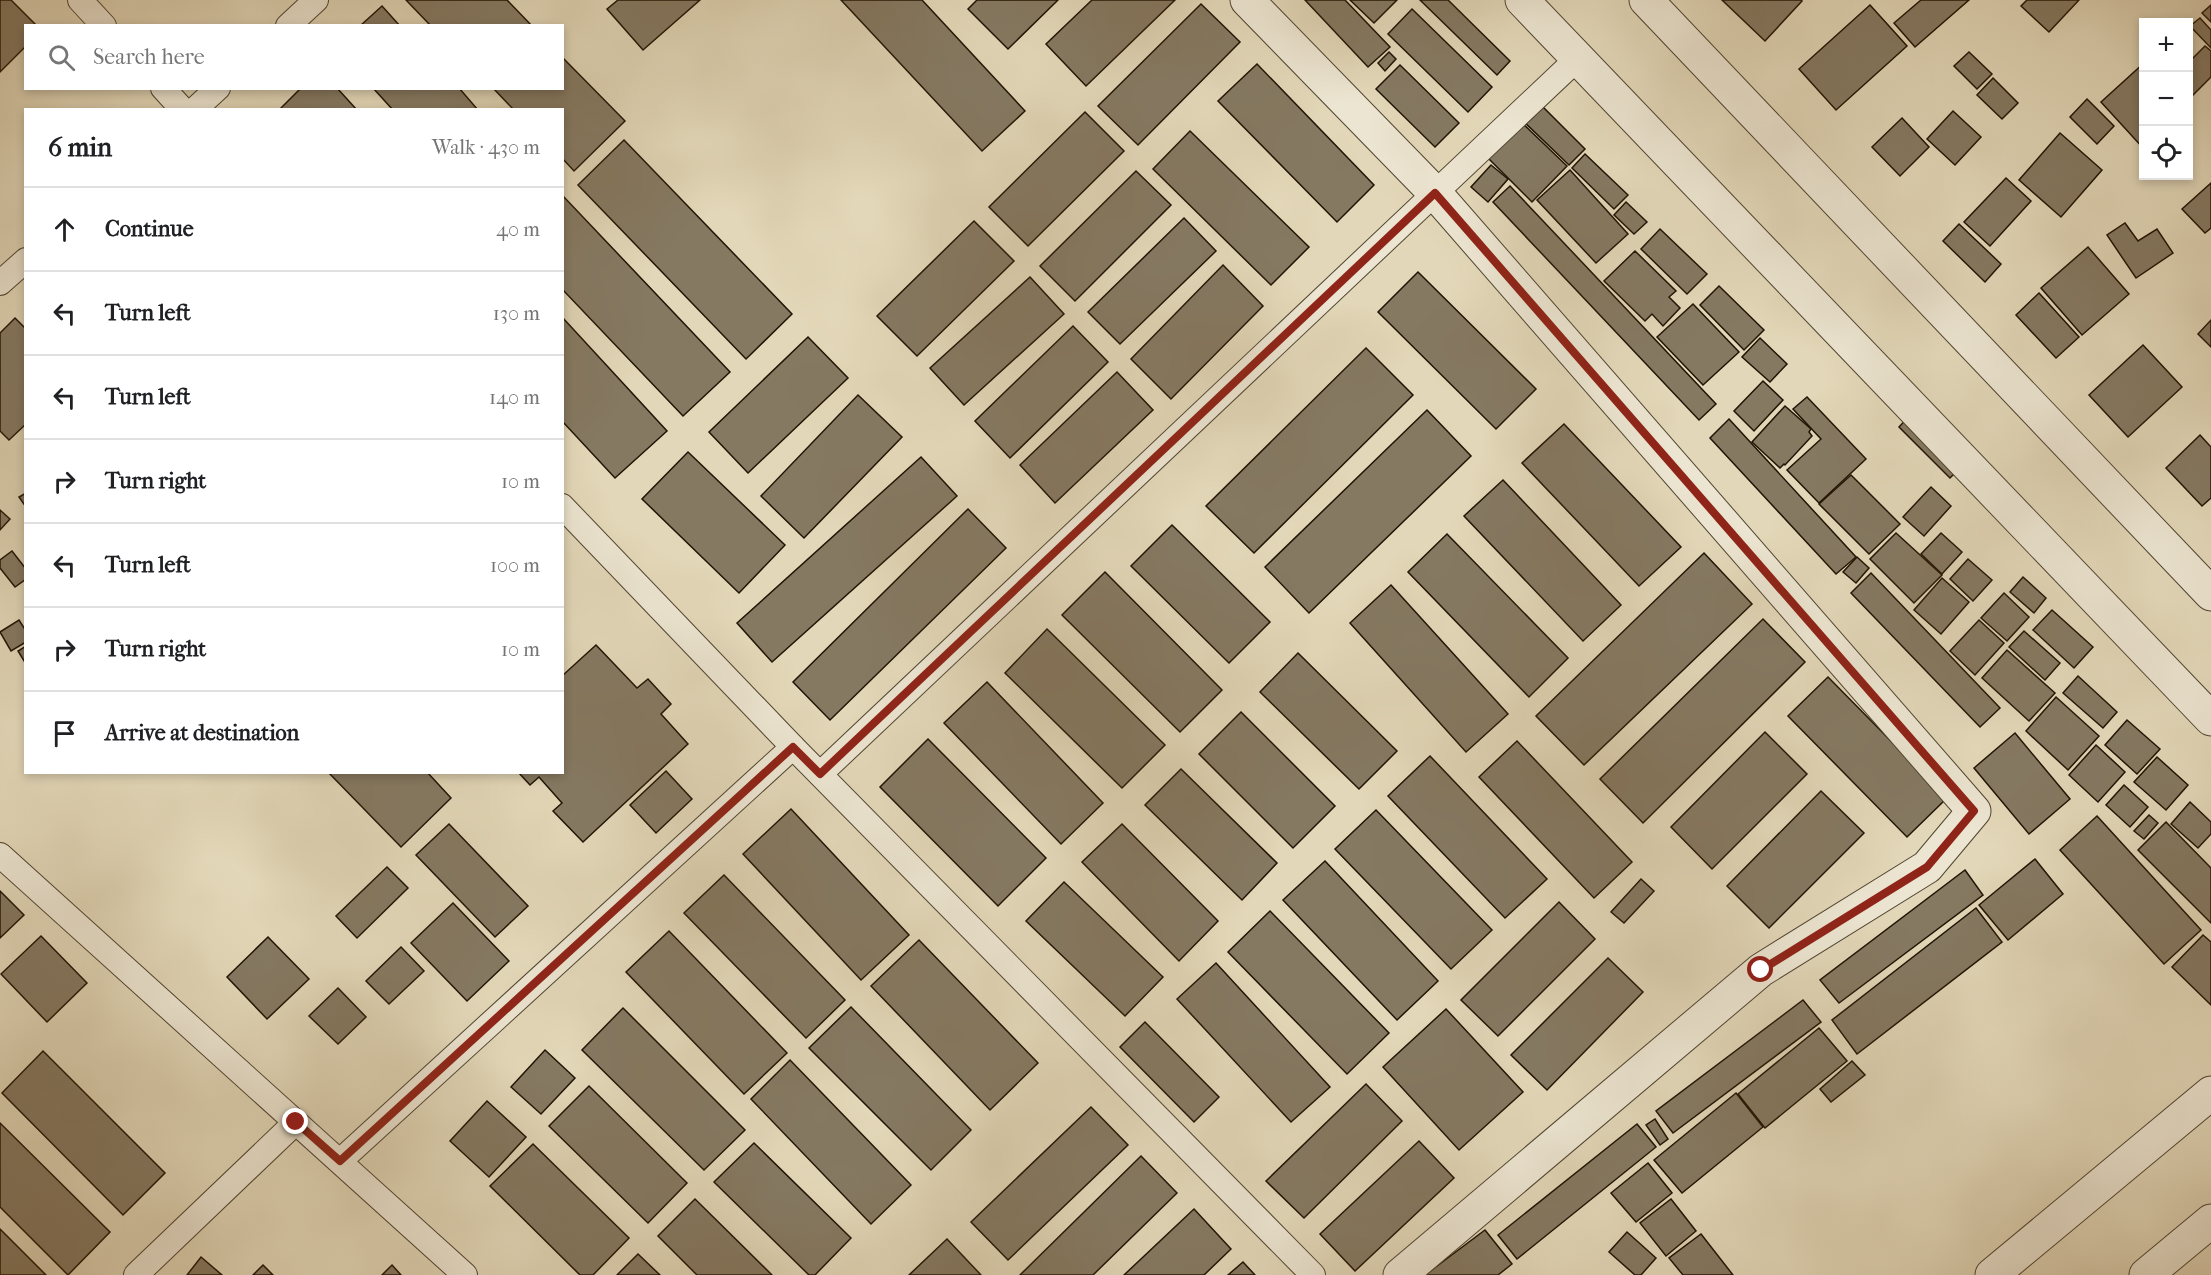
<!DOCTYPE html>
<meta charset="utf-8">
<style>
:root{--surface:#fff;--page:#f2f2f2;--text:#202124;--muted:#757577;--line:#e0e0e0}
body{margin:0;font-family:"IM FELL French Canon",serif;background:var(--page);color:var(--text)}
.controls{position:absolute;right:18px;top:18px;display:grid;overflow:hidden;border-radius:0px;box-shadow:0 3px 9px #0003}
.controls button{width:54px;height:54px;display:grid;place-items:center;padding:0;border:0;border-bottom:2px solid var(--line);background:var(--surface);color:var(--text);font:30px sans-serif}
.stop{position:absolute;width:18px;height:18px;margin:-14px;border:4px solid #8f2418;border-radius:50%;background:#fff}
.stop.end{background:#8f2418;border-color:#fff;box-shadow:0 2px 6px #0008}
.list{margin:0;padding:0;list-style:none}
h2{display:flex;justify-content:space-between;align-items:center;height:78px;margin:0;padding:0 24px;font-size:26px}
h2 small{font-size:20px;font-weight:400;color:var(--muted)}
.list li{display:grid;grid-template-columns:39px 1fr auto;gap:18px;align-items:center;box-sizing:border-box;height:84px;padding:0 24px;border-top:2px solid var(--line)}
.list b{display:block;font-size:22px;white-space:nowrap}
.list em{font-size:20px;font-style:normal;color:var(--muted)}
.icon{flex:none;width:33px;height:33px;fill:none;stroke:currentColor;stroke-width:2;stroke-linecap:round;stroke-linejoin:round}
.map{position:relative;flex:none;width:2211px;height:1275px;overflow:hidden}
.search{position:absolute;background:var(--surface);box-shadow:0 3px 9px #0003;left:24px;top:24px;width:540px;height:66px;display:flex;align-items:center;gap:15px;box-sizing:border-box;padding:0 21px;border-radius:0px;color:var(--muted);font-size:22px}
.panel{position:absolute;background:var(--surface);box-shadow:0 3px 9px #0003;left:24px;top:108px;width:540px;height:666px;border-radius:0px}
.map>svg:first-child{display:block}
.building{fill:#857962;stroke:#211404;stroke-width:1.5}
.lines{fill:none;stroke-linecap:round;stroke-linejoin:round}
.service-casing{stroke:#514531;stroke-width:26}
.minor-casing{stroke:#514531;stroke-width:35}
.tertiary-casing{stroke:#514531;stroke-width:35}
.service{stroke:#ece5d1;stroke-width:24}
.minor{stroke:#ece5d1;stroke-width:33}
.tertiary{stroke:#ece5d1;stroke-width:33}
.route{stroke:#8f2418;stroke-width:8}
</style>
<div class="map">
<svg width="2211" height="1275" viewBox="0 0 2211 1275">
<rect width="100%" height="100%" fill="#e2d7b8"/>
<filter id="stains"><feTurbulence type="fractalNoise" baseFrequency=".00333" numOctaves="4"/><feColorMatrix values="0 0 0 0 .2 0 0 0 0 .09 0 0 0 0 .02 0 0 0 .5 -.17"/></filter>
<radialGradient id="worn" r=".72"><stop offset=".6" stop-color="#630" stop-opacity="0"/><stop offset="1" stop-color="#630" stop-opacity=".3"/></radialGradient>
<g class="building">
<path d="M0,0h11l26,26h-11v20l-26,26z"/>
<path d="M406,0h101l25,26h-101z"/>
<path d="M618,0h82l-57,50 -36,-41z"/>
<path d="M841,0h81l103,111 -43,40z"/>
<path d="M977,0h81l-50,49 -40,-40z"/>
<path d="M1092,0h83l-89,86 -40,-42z"/>
<path d="M1305,0h40l45,47 -22,20z"/>
<path d="M1350,0h47l-23,23z"/>
<path d="M1420,0h28l62,61 -13,14z"/>
<path d="M1722,0h79l1,1 -37,40z"/>
<path d="M1921,0h48l-54,47 -21,-24z"/>
<path d="M2027,0h52l-30,32 -28,-26z"/>
<path d="M1201,4l39,38 -102,103 -40,-39z"/>
<path d="M1870,5l37,41 -71,64 -37,-41z"/>
<path d="M2211,5v17l-9,-9z"/>
<path d="M382,6l18,20h-40z"/>
<path d="M1412,9l80,78 -24,25 -80,-78z"/>
<path d="M2200,18l11,12v18l-21,-22z"/>
<path d="M2205,46l6,5v26l-18,18 -5,-3v-29z"/>
<path d="M1389,52l7,7 -11,12 -7,-8z"/>
<path d="M1969,52l23,22 -15,15 -23,-23z"/>
<path d="M562,57l63,64 -51,50 -12,-13v-48h-48l-21,-22h69z"/>
<path d="M2144,63v84l-1,1 -42,-46z"/>
<path d="M1257,64l117,121 -37,37 -119,-121z"/>
<path d="M1400,65l59,58 -24,24 -59,-58z"/>
<path d="M1993,78l25,25 -16,16 -25,-24z"/>
<path d="M301,88h36l20,22h-78z"/>
<path d="M373,88h86l19,22h-85z"/>
<path d="M2087,99l27,27 -17,18 -27,-27z"/>
<path d="M1538,102l47,47 -16,16 -48,-46z"/>
<path d="M1953,111l28,26 -26,28 -28,-26z"/>
<path d="M1085,112l39,39 -96,95 -39,-39z"/>
<path d="M1902,118l27,29 -29,29 -28,-29z"/>
<path d="M1519,120l48,46 -35,36 -47,-47z"/>
<path d="M1190,131l119,116 -38,38 -118,-116z"/>
<path d="M2060,133l42,37 -41,47 -42,-37z"/>
<path d="M624,140l168,174 -46,45 -168,-174z"/>
<path d="M1585,154l43,41 -14,14 -42,-41z"/>
<path d="M1491,165l17,14 -20,23 -17,-15z"/>
<path d="M1570,170l58,64 -32,29 -59,-63z"/>
<path d="M1136,171l35,34 -96,96 -35,-35z"/>
<path d="M2006,178l25,23 -41,45 -26,-24z"/>
<path d="M2211,183v45l-6,5 -23,-24z"/>
<path d="M1510,186l206,218 -17,16 -206,-218z"/>
<path d="M563,196l167,176 -47,44 -121,-127z"/>
<path d="M1626,202l21,20 -13,12 -20,-19z"/>
<path d="M1184,218l32,33 -96,93 -32,-32z"/>
<path d="M974,221l40,40 -97,95 -40,-40z"/>
<path d="M2125,223l13,18 19,-12 16,24 -37,25 -29,-43z"/>
<path d="M1959,224l42,40 -16,18 -42,-41z"/>
<path d="M1660,229l47,45 -20,20 -46,-45z"/>
<path d="M2088,247l41,47 -47,41 -41,-47z"/>
<path d="M1635,251l41,40 -7,6 11,11 -17,18 -11,-12 -7,7 -41,-40z"/>
<path d="M1223,265l40,41 -92,93 -40,-40z"/>
<path d="M1418,272l118,117 -40,40 -118,-117z"/>
<path d="M1030,277l34,37 -100,91 -34,-37z"/>
<path d="M1719,286l45,44 -20,20 -44,-45z"/>
<path d="M2039,293l40,44 -23,21 -40,-43z"/>
<path d="M1693,304l46,48 -36,33 -46,-48z"/>
<path d="M562,317l105,114 -52,47 -53,-57z"/>
<path d="M15,318l11,11v95l-17,16 -9,-9v-98z"/>
<path d="M2211,320v27l-13,-13z"/>
<path d="M1073,326l35,36 -98,96 -35,-37z"/>
<path d="M808,337l40,41 -100,95 -39,-41z"/>
<path d="M1760,338l27,26 -17,18 -28,-25z"/>
<path d="M2143,345l39,42 -54,50 -39,-42z"/>
<path d="M1366,348l47,47 -159,158 -48,-47z"/>
<path d="M1117,372l36,38 -98,93 -35,-38z"/>
<path d="M1763,381l20,19 -29,31 -20,-20z"/>
<path d="M858,395l44,42 -98,101 -43,-42z"/>
<path d="M1807,397l59,62 -47,44 -32,-33 34,-31 -28,-30z"/>
<path d="M1785,406l26,23 -2,3 3,4 -27,29 -1,-1 -4,4 -28,-26z"/>
<path d="M1427,410l44,46 -162,157 -44,-46z"/>
<path d="M1912,413l51,52 -13,13 -51,-51z"/>
<path d="M1729,419l127,138 -20,17 -126,-136z"/>
<path d="M1564,424l117,123 -42,39 -117,-123z"/>
<path d="M2200,435l11,12v51l-9,8 -36,-38z"/>
<path d="M688,452l97,93 -46,48 -97,-94z"/>
<path d="M921,457l36,39 -185,166 -35,-39z"/>
<path d="M1851,475l49,49 -31,30 -50,-50z"/>
<path d="M1503,480l118,125 -38,36 -119,-125z"/>
<path d="M1931,487l20,19 -27,30 -21,-19z"/>
<path d="M26,493v14l-7,-10z"/>
<path d="M968,509l38,39 -176,172 -37,-38z"/>
<path d="M0,510l10,9 -10,11z"/>
<path d="M1172,525l98,97 -41,41 -98,-97z"/>
<path d="M1896,533l46,42 -28,28 -44,-44z"/>
<path d="M1941,533l21,19 -20,22 -21,-20z"/>
<path d="M1447,534l121,124 -39,39 -121,-125z"/>
<path d="M12,551l14,18v10l-11,8 -15,-19v-8z"/>
<path d="M1704,553l48,51 -168,161 -48,-49z"/>
<path d="M1857,557l12,11 -13,15 -13,-11z"/>
<path d="M1968,559l24,21 -19,21 -23,-22z"/>
<path d="M1105,572l117,118 -42,42 -118,-117z"/>
<path d="M1871,573l129,135 -20,19 -129,-134z"/>
<path d="M2023,577l23,21 -12,15 -24,-21z"/>
<path d="M1942,578l27,24 -28,32 -27,-24z"/>
<path d="M1391,585l117,129 -42,38 -116,-129z"/>
<path d="M2004,593l25,24 -22,24 -26,-23z"/>
<path d="M2052,610l41,37 -19,21 -41,-38z"/>
<path d="M1763,619l42,43 -162,161 -43,-44z"/>
<path d="M19,620l7,11v11l-15,9 -11,-19z"/>
<path d="M1979,620l25,23 -29,32 -25,-24z"/>
<path d="M1047,629l118,116 -43,43 -117,-115z"/>
<path d="M2024,631l36,32 -15,17 -36,-33z"/>
<path d="M596,645l41,43 11,-9 23,25 -10,10 27,30 -105,98 -30,-31 9,-8 -23,-26 -9,8 -12,-13h44v-96z"/>
<path d="M26,646v18l-8,-13z"/>
<path d="M2007,650l48,43 -26,28 -47,-43z"/>
<path d="M1298,653l99,98 -38,38 -99,-97z"/>
<path d="M2078,676l39,36 -14,16 -40,-35z"/>
<path d="M1828,677l119,121 -40,39 -119,-121z"/>
<path d="M987,682l116,121 -42,41 -117,-121z"/>
<path d="M2056,697l43,39 -31,34 -42,-39z"/>
<path d="M1241,712l94,94 -42,42 -94,-94z"/>
<path d="M2127,720l33,29 -23,25 -32,-29z"/>
<path d="M1765,732l42,42 -95,95 -41,-42z"/>
<path d="M2015,733l55,66 -41,35 -55,-66z"/>
<path d="M928,739l118,119 -48,48 -118,-119z"/>
<path d="M1517,741l115,121 -38,36 -115,-121z"/>
<path d="M2096,745l29,27 -27,30 -29,-27z"/>
<path d="M1430,756l117,123 -42,39 -117,-122z"/>
<path d="M2157,757l31,28 -22,25 -32,-28z"/>
<path d="M1181,769l96,94 -35,37 -97,-95z"/>
<path d="M666,771l26,28 -36,34 -26,-28z"/>
<path d="M328,772h99l24,26 -50,49z"/>
<path d="M2124,785l24,22 -18,20 -24,-22z"/>
<path d="M1821,791l43,42 -95,95 -42,-42z"/>
<path d="M2190,802l21,20v12l-13,14 -27,-24z"/>
<path d="M791,809l118,126 -48,45 -118,-126z"/>
<path d="M1376,810l116,120 -41,39 -116,-120z"/>
<path d="M2149,815l9,8 -14,16 -10,-8z"/>
<path d="M2097,816l104,114 -37,34 -104,-114z"/>
<path d="M2166,822l45,46v55l-73,-73z"/>
<path d="M449,824l79,82 -33,31 -79,-82z"/>
<path d="M1122,824l96,97 -39,40 -97,-99z"/>
<path d="M2035,859l28,35 -55,46 -29,-35z"/>
<path d="M1325,861l113,120 -41,39 -114,-120z"/>
<path d="M387,867l21,21 -51,50 -21,-22z"/>
<path d="M1965,870l18,25 -144,108 -19,-23z"/>
<path d="M724,875l121,125 -39,38 -122,-125z"/>
<path d="M1641,879l13,12 -30,32 -13,-11z"/>
<path d="M1064,882l99,95 -38,39 -99,-95z"/>
<path d="M0,891l24,24 -24,23z"/>
<path d="M1559,902l36,37 -97,97 -37,-36z"/>
<path d="M453,903l56,58 -42,40 -56,-58z"/>
<path d="M1976,908l26,34 -145,112 -25,-34z"/>
<path d="M1270,911l119,122 -42,41 -119,-122z"/>
<path d="M669,931l118,122 -43,41 -118,-122z"/>
<path d="M2203,935l8,7v63l-39,-38z"/>
<path d="M41,936l46,47 -40,39 -46,-48z"/>
<path d="M268,937l41,42 -42,40 -40,-42z"/>
<path d="M919,940l119,123 -48,47 -119,-124z"/>
<path d="M401,947l23,24 -35,33 -23,-23z"/>
<path d="M1608,958l35,34 -96,98 -36,-35z"/>
<path d="M1216,963l114,124 -39,35 -114,-123z"/>
<path d="M338,988l28,29 -28,27 -29,-28z"/>
<path d="M1803,1000l18,22 -148,111 -17,-22z"/>
<path d="M851,1007l120,123 -40,40 -122,-122z"/>
<path d="M623,1008l122,122 -41,40 -122,-120z"/>
<path d="M1446,1009l77,83 -64,58 -76,-83z"/>
<path d="M1145,1022l74,75 -25,25 -74,-75z"/>
<path d="M1819,1028l28,33 -82,67 -27,-34z"/>
<path d="M545,1050l30,28 -34,36 -30,-27z"/>
<path d="M43,1051l122,122 -42,42 -121,-122z"/>
<path d="M790,1060l121,125 -40,39 -120,-125z"/>
<path d="M1852,1061l13,14 -34,27 -11,-13z"/>
<path d="M1366,1084l36,37 -98,97 -38,-37z"/>
<path d="M589,1086l98,97 -39,40 -99,-97z"/>
<path d="M1736,1093l27,34 -81,66 -28,-33z"/>
<path d="M487,1101l39,36 -37,40 -39,-36z"/>
<path d="M1091,1107l37,38 -120,115 -37,-38z"/>
<path d="M1655,1119l13,20 -8,6 -14,-20z"/>
<path d="M0,1123l110,109 -42,43 -68,-68z"/>
<path d="M1637,1124l19,23 -139,112 -19,-24z"/>
<path d="M1419,1141l35,37 -99,93 -35,-37z"/>
<path d="M754,1143l97,95 -36,37h-6l-95,-93z"/>
<path d="M533,1144l96,94 -36,37h-13l-90,-89z"/>
<path d="M1141,1156l36,37 -84,82h-73z"/>
<path d="M1648,1163l24,30 -36,29 -25,-29z"/>
<path d="M695,1199l77,76h-75l-39,-39z"/>
<path d="M1671,1199l25,32 -30,25 -26,-33z"/>
<path d="M1194,1209l37,40 -27,26h-80z"/>
<path d="M0,1229l46,46h-46z"/>
<path d="M1485,1230l27,34 -14,11h-73z"/>
<path d="M1627,1232l29,26 -15,17h-6l-26,-23z"/>
<path d="M1701,1234l32,41h-50l-14,-17z"/>
<path d="M947,1239l34,36h-72z"/>
<path d="M638,1254l22,21h-43z"/>
<path d="M201,1257l21,18h-35z"/>
<path d="M1243,1262l12,13h-27z"/>
<path d="M263,1265l10,10h-20z"/>
<path d="M392,1265l9,10h-19z"/>
</g>
<g class="lines">
<defs>
<g id="service">
<path d="M80,0l24,26"/>
<path d="M288,26l28,-26"/>
<path d="M163,88l20,22"/>
<path d="M194,110l24,-22"/>
<path d="M0,283l26,-23"/>
<path d="M562,506l231,241 520,528"/>
<path d="M820,774l758,-716"/>
<path d="M0,855l465,420"/>
<path d="M340,1161l453,-414"/>
<path d="M136,1275l160,-153"/>
</g>
<g id="minor">
<path d="M1247,0l188,193 539,618 -47,56 -166,103 -361,305"/>
<path d="M1522,0l689,719"/>
<path d="M1646,0l565,594"/>
</g>
<g id="tertiary">
<path d="M1992,1275l219,-182"/>
<path d="M2146,1275l65,-54"/>
</g>
</defs>
<use href="#service" class="service-casing"/>
<use href="#minor" class="minor-casing"/>
<use href="#tertiary" class="tertiary-casing"/>
<use href="#service" class="service"/>
<use href="#minor" class="minor"/>
<use href="#tertiary" class="tertiary"/>
</g>
<g class="lines">
<path class="route" d="M296,1122l44,39 453,-414 27,27 615,-581 539,618 -47,56 -166,103"/>
</g>
<rect width="100%" height="100%" filter="url(#stains)"/>
<rect width="100%" height="100%" fill="url(#worn)"/>
</svg>
<div class="controls">
<button>+</button>
<button>−</button>
<button><svg class="icon" aria-label="locate" viewBox="0 0 24 24"><circle cx="12" cy="12" r="6"/><path d="M12 2v4M12 18v4M2 12h4M18 12h4"/></svg></button>
</div>
<div class="stop" style="left:1761px;top:970px"></div>
<div class="stop end" style="left:296px;top:1122px"></div>
<div class="search"><svg class="icon" aria-label="search" viewBox="0 0 24 24"><circle cx="10" cy="10" r="6"/><path d="M15 15l6 6"/></svg>Search here</div>
<section class="panel">
<h2>6 min<small>Walk · 430 m</small></h2>
<ul class="list">
<li><svg class="icon" aria-label="ahead" viewBox="0 0 24 24"><path d="M12 20V5M6 11l6-6 6 6"/></svg><div><b>Continue</b></div><em>40 m</em></li>
<li><svg class="icon" aria-label="left" viewBox="0 0 24 24"><path d="M17 20v-9H6M10 6l-5 5 5 5"/></svg><div><b>Turn left</b></div><em>130 m</em></li>
<li><svg class="icon" aria-label="left" viewBox="0 0 24 24"><path d="M17 20v-9H6M10 6l-5 5 5 5"/></svg><div><b>Turn left</b></div><em>140 m</em></li>
<li><svg class="icon" aria-label="right" viewBox="0 0 24 24"><path d="M7 20v-9h11M14 6l5 5-5 5"/></svg><div><b>Turn right</b></div><em>10 m</em></li>
<li><svg class="icon" aria-label="left" viewBox="0 0 24 24"><path d="M17 20v-9H6M10 6l-5 5 5 5"/></svg><div><b>Turn left</b></div><em>100 m</em></li>
<li><svg class="icon" aria-label="right" viewBox="0 0 24 24"><path d="M7 20v-9h11M14 6l5 5-5 5"/></svg><div><b>Turn right</b></div><em>10 m</em></li>
<li><svg class="icon" aria-label="arrive" viewBox="0 0 24 24"><path d="M6 21V4h12l-3 4 3 4H6"/></svg><div><b>Arrive at destination</b></div></li>
</ul>
</section>
</div>
